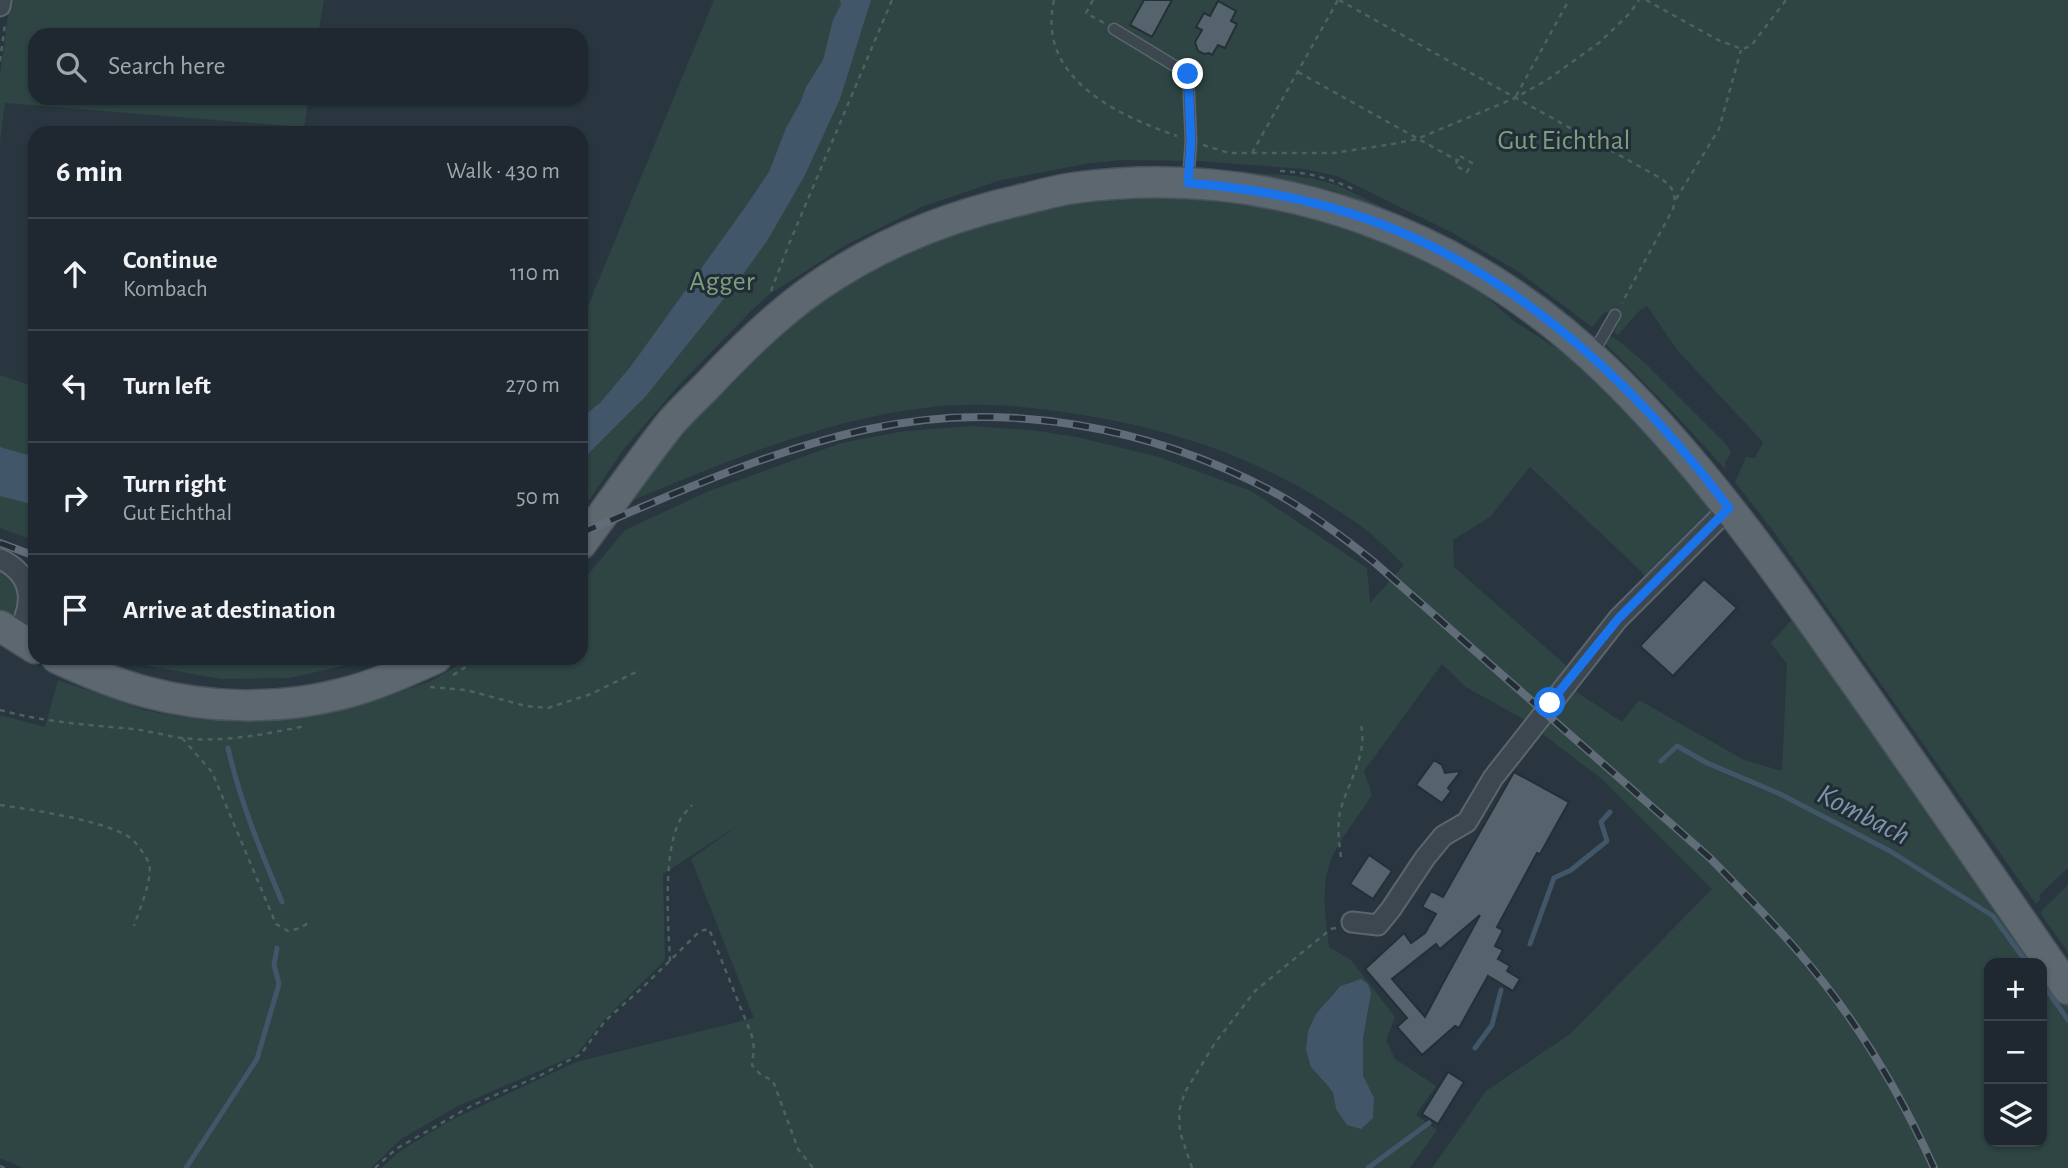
<!DOCTYPE html>
<meta charset="utf-8">
<style>
:root{--surface:#1f2830;--page:#2c343c;--text:#f1f3f6;--muted:#a1a6ab;--line:#3c444c}
body{margin:0;font-family:"Alegreya Sans",sans-serif;background:var(--page);color:var(--text)}
.controls{position:absolute;right:21px;bottom:21px;display:grid;overflow:hidden;border-radius:14px;box-shadow:0 2px 5px #0004}
.controls button{width:63px;height:63px;display:grid;place-items:center;padding:0;border:0;border-bottom:2px solid var(--line);background:var(--surface);color:var(--text);font:35px sans-serif}
.stop{position:absolute;width:21px;height:21px;margin:-16px;border:5px solid #1a73e8;border-radius:50%;background:#fff}
.stop.end{background:#1a73e8;border-color:#fff;box-shadow:0 2px 7px #0008}
.list{margin:0;padding:0;list-style:none}
h2{display:flex;justify-content:space-between;align-items:center;height:91px;margin:0;padding:0 28px;font-size:30px}
h2 small{font-size:23px;font-weight:400;color:var(--muted)}
.list li{display:grid;grid-template-columns:46px 1fr auto;gap:21px;align-items:center;box-sizing:border-box;height:112px;padding:0 28px;border-top:2px solid var(--line)}
.list b{display:block;font-size:26px;white-space:nowrap}
.list p{margin:0;font-size:23px;white-space:nowrap;color:var(--muted)}
.list em{font-size:23px;font-style:normal;color:var(--muted)}
.icon{flex:none;width:38px;height:38px;fill:none;stroke:currentColor;stroke-width:2;stroke-linecap:round;stroke-linejoin:round}
.map{position:relative;flex:none;width:2068px;height:1168px;overflow:hidden}
.search{position:absolute;background:var(--surface);box-shadow:0 2px 5px #0004;left:28px;top:28px;width:560px;height:77px;display:flex;align-items:center;gap:18px;box-sizing:border-box;padding:0 24px;border-radius:21px;color:var(--muted);font-size:26px}
.panel{position:absolute;background:var(--surface);box-shadow:0 2px 5px #0004;left:28px;top:126px;width:560px;height:539px;border-radius:21px}
.map>svg:first-child{display:block}
.green{fill:#2e4543;fill-rule:evenodd}
.water{fill:#415668}
.lines{fill:none;stroke-linecap:round;stroke-linejoin:round}
.stream{stroke:#415668;stroke-width:5}
.building{fill:#55636d;stroke:#242f38;stroke-width:2;fill-rule:evenodd}
.service-casing{stroke:#5b656e;stroke-width:13}
.minor-casing{stroke:#5b656e;stroke-width:23}
.primary-casing{stroke:#4a535d;stroke-width:33}
.path{stroke:#4d6161;stroke-width:2.5;stroke-dasharray:5 5;stroke-linecap:butt}
.service{stroke:#3d4750;stroke-width:10}
.minor{stroke:#3d4750;stroke-width:19}
.primary{stroke:#5c6770;stroke-width:30}
.rail-casing{stroke:#606c77;stroke-width:8}
.rail{stroke:#222d36;stroke-width:5;stroke-dasharray:16;stroke-linecap:butt}
.route{stroke:#1a73e8;stroke-width:9}
.labels{text-anchor:middle;stroke-width:6;stroke-linejoin:round;paint-order:stroke}
.park-label{font-size:28px;fill:#7b9e7f;stroke:#222d36}
.water-label{font-size:30px;font-style:italic;fill:#7e96aa;stroke:#222d36}
</style>
<div class="map">
<svg width="2068" height="1168" viewBox="0 0 2068 1168">
<rect width="100%" height="100%" fill="#293640"/>
<g class="green">
<path d="M10,0h314l-6,35h-283v63h274l-5,29 -299,-24 -5,39v-67z"/>
<path d="M714,0h1354v868l-29,27 2,4 -5,5 -262,-372 -39,-50 11,-25 9,1 8,-16 -85,-91 -31,-45 -8,5 -21,24 -4,-2 6,-16 -7,-4 -8,-1 -13,15 -73,-55 -66,-39 -116,-57 -32,-7 -108,-8 -77,-1 -35,4 -84,16 -77,26 -76,38 -78,50 -17,15 -74,76 -56,65 -36,53 -6,13v-193z"/>
<path d="M1201,170l86,5 23,3 27,7 107,52 53,30 55,39 -110,-64 -107,-51 -49,-11 -86,-5z"/>
<path d="M1149,191l167,22 146,61 49,45 45,29 24,11 31,27 101,121 -1,10 -62,65 -9,-12 -110,-103 -40,50 -37,23 1,27 115,101v19l53,35 17,-22 105,60 38,11 5,-107 -16,-21 26,-29 244,349h-52v179h53v-178l26,38v166h-636l54,-77 84,-57 142,-145 -109,-109 -80,-61 -57,-32 -24,-23 -78,107 8,24c-12,19 -29,40 -39,60 -13,29 -8,61 -4,92l22,13 44,57 -9,23 9,19 41,27 -20,29 21,15 -27,38h-1029l18,-16 50,-31 127,-59 178,-44 -63,-159 49,-35 -77,50 2,86 -62,61 -27,34 -120,52 -55,32 -30,29h-348l-23,-10v-443l45,12 13,-47 86,30 37,7 39,3h47l46,-5 72,-18 46,-16 40,-23h110v-75l44,-53 84,-39 132,-48 64,-12 66,-5 60,4 46,7 82,20 92,34 116,77 3,35 34,-38c-13,-12 -25,-25 -39,-36 -10,-8 -21,-14 -31,-21 -80,-52 -163,-79 -257,-94 -51,-8 -102,-13 -154,-6 -103,13 -197,54 -292,93l45,-64 104,-110 97,-62 127,-54zM1353,981l16,24 -6,34v36l11,23 -38,11 -3,-16 -5,-7 -1,-86 13,-14z"/>
<path d="M1609,335l10,6 26,22 82,82 4,8 -6,9 1,8 -52,-57 -69,-70z"/>
<path d="M0,375l35,12v154l-35,-13z"/>
<path d="M0,563l25,31 -5,18 -7,2 -13,-4z"/>
<path d="M121,658h256l-87,20 -69,1 -72,-13z"/>
<path d="M2068,885v67l-27,-38 1,-4z"/>
</g>
<g class="water">
<path d="M840,0h31l-31,99 -35,76 -38,66 -28,39 -93,116 -65,65v-43l19,-15 31,-37 115,-160 23,-34 17,-44 14,-25 6,-16 17,-27 10,-40 8,-16z"/>
<path d="M0,447l35,10v48l-35,-9z"/>
<path d="M1361,979l7,5 3,9 -8,46v36l11,23 -1,20 -12,11 -14,-4 -11,-16 -3,-16 -5,-7 -17,-19 -5,-17 2,-19 8,-17 24,-28z"/>
</g>
<g class="lines">
<g class="stream">
<path d="M228,748c12,53 33,104 54,154"/>
<path d="M1661,761l16,-15 30,17 71,30 112,58 103,65 34,47"/>
<path d="M1530,944l24,-66 17,-8 36,-29 -6,-19 9,-10"/>
<path d="M2042,983l26,37"/>
<path d="M1475,1048l17,-23 9,-35"/>
<path d="M186,1168l71,-109 22,-75 -5,-19 3,-17"/>
<path d="M1368,1168l61,-45"/>
</g>
</g>
<g class="building">
<path d="M1144,0h28l-20,37 -22,-12z"/>
<path d="M1218,1l18,10 -5,10 6,3 -12,24 -7,-3 -6,10 -3,-2 -5,1 -6,-3 -3,-9 7,-12 -6,-3 8,-14 6,3z"/>
<path d="M1704,579l33,29 -64,68 -33,-30z"/>
<path d="M1434,760l8,5 3,8 16,-2 -13,17 3,3 -9,12 -26,-18z"/>
<path d="M1514,772l55,30 -29,52 -3,-1 -40,74 6,3 -8,16 8,4 -5,9 12,7 -3,5 13,8 -7,12 -25,-15 -29,52 -4,-2 -33,29 -25,-28 10,-9 -42,-49 39,-36 7,10 14,-10 11,-19 -14,-7 9,-16 12,6zM1480,915l-37,68 -18,34 -33,-38 44,-35 4,5z"/>
<path d="M1369,855l23,16 -19,28 -23,-15z"/>
<path d="M1448,1072l16,10 -26,42 -16,-10z"/>
</g>
<g class="lines">
<defs>
<g id="service">
<path d="M1114,29l74,45 3,67 -3,42"/>
<path d="M1593,353l22,-38"/>
</g>
<g id="minor">
<path d="M0,6l1,-6"/>
<path d="M0,559c35,16 35,49 14,77"/>
<path d="M1352,922l26,3 13,-16 34,-51 18,-22 24,-14 26,-44 125,-159 111,-111"/>
</g>
<g id="primary">
<path d="M581,544c30,-40 58,-81 89,-120 11,-13 23,-24 35,-36 34,-36 70,-72 110,-100 63,-44 136,-73 210,-89 16,-4 33,-9 49,-11 200,-27 393,46 536,186 91,89 164,192 236,295 75,106 148,213 222,320"/>
<path d="M0,626l35,22"/>
<path d="M57,658c28,13 59,26 89,34 63,17 133,18 195,2 33,-8 64,-22 95,-36"/>
</g>
</defs>
<use href="#service" class="service-casing"/>
<use href="#minor" class="minor-casing"/>
<use href="#primary" class="primary-casing"/>
<g class="path">
<path d="M1054,0c-18,78 63,115 123,136"/>
<path d="M1093,0l-7,13 18,10"/>
<path d="M1339,0l316,175c15,9 23,16 18,34l-51,94"/>
<path d="M1646,0l72,40 24,9 9,-3 35,-46"/>
<path d="M0,61l5,-37"/>
<path d="M1298,72l160,89"/>
<path d="M1516,96l53,-96"/>
<path d="M1203,145l26,8h105l59,-9 24,-5 98,-41 32,-18 53,-38 30,-29 9,-13"/>
<path d="M1252,153l86,-153"/>
<path d="M1460,156l12,7 -5,9 -12,-7z"/>
<path d="M1280,171c27,1 53,8 77,20"/>
<path d="M1676,199l43,-70 22,-79"/>
<path d="M771,291l18,-47 103,-244"/>
<path d="M453,675l27,-17"/>
<path d="M430,687l36,3 60,16 22,2 43,-14 47,-23"/>
<path d="M0,710c44,12 88,15 134,19 16,2 32,7 48,9 40,5 84,-4 123,-12"/>
<path d="M182,738l30,34 64,152 12,7 13,-3 7,-5"/>
<path d="M0,805c28,4 116,17 134,36 4,5 13,16 15,23 4,14 -10,47 -15,62"/>
<path d="M1341,857c-2,-15 -4,-30 -1,-45 7,-28 28,-57 21,-87"/>
<path d="M670,961c-2,-38 -7,-106 9,-139 3,-7 9,-12 13,-17"/>
<path d="M0,1166l5,2"/>
<path d="M375,1168l21,-19 77,-44 68,-30 40,-21 24,-33 38,-34 57,-56 9,-2 43,107 2,12 -2,17 8,9 13,7 25,68 15,19"/>
<path d="M1192,1168l-12,-36 -1,-21 6,-19 30,-49 40,-52 76,-62 5,-1"/>
</g>
<use href="#service" class="service"/>
<use href="#minor" class="minor"/>
<use href="#primary" class="primary"/>
<defs>
<g id="rail">
<path d="M581,533c92,-39 185,-81 283,-103 140,-32 290,-3 415,65 34,19 65,43 95,67l336,296c31,32 62,63 91,97 54,63 99,137 133,213"/>
<path d="M0,543l35,13"/>
</g>
</defs>
<use href="#rail" class="rail-casing"/>
<use href="#rail" class="rail"/>
</g>
<g class="lines">
<path class="route" d="M1188,74l3,67 -3,42c61,5 124,16 182,37 147,53 266,165 359,288l-111,111 -68,84"/>
</g>
<g class="labels">
<g class="park-label">
<text x="1564" y="149">Gut Eichthal</text>
<text x="722" y="290">Agger</text>
</g>
<g class="water-label">
<text transform="translate(1864 814) rotate(27)" y="10">Kombach</text>
</g>
</g>
</svg>
<div class="controls">
<button>+</button>
<button>−</button>
<button><svg class="icon" aria-label="layers" viewBox="0 0 24 24"><path d="M12 4l9 5-9 5-9-5zM3 14l9 5 9-5"/></svg></button>
</div>
<div class="stop" style="left:1550px;top:703px"></div>
<div class="stop end" style="left:1188px;top:74px"></div>
<div class="search"><svg class="icon" aria-label="search" viewBox="0 0 24 24"><circle cx="10" cy="10" r="6"/><path d="M15 15l6 6"/></svg>Search here</div>
<section class="panel">
<h2>6 min<small>Walk · 430 m</small></h2>
<ul class="list">
<li><svg class="icon" aria-label="ahead" viewBox="0 0 24 24"><path d="M12 20V5M6 11l6-6 6 6"/></svg><div><b>Continue</b><p>Kombach</p></div><em>110 m</em></li>
<li><svg class="icon" aria-label="left" viewBox="0 0 24 24"><path d="M17 20v-9H6M10 6l-5 5 5 5"/></svg><div><b>Turn left</b></div><em>270 m</em></li>
<li><svg class="icon" aria-label="right" viewBox="0 0 24 24"><path d="M7 20v-9h11M14 6l5 5-5 5"/></svg><div><b>Turn right</b><p>Gut Eichthal</p></div><em>50 m</em></li>
<li><svg class="icon" aria-label="arrive" viewBox="0 0 24 24"><path d="M6 21V4h12l-3 4 3 4H6"/></svg><div><b>Arrive at destination</b></div></li>
</ul>
</section>
</div>
